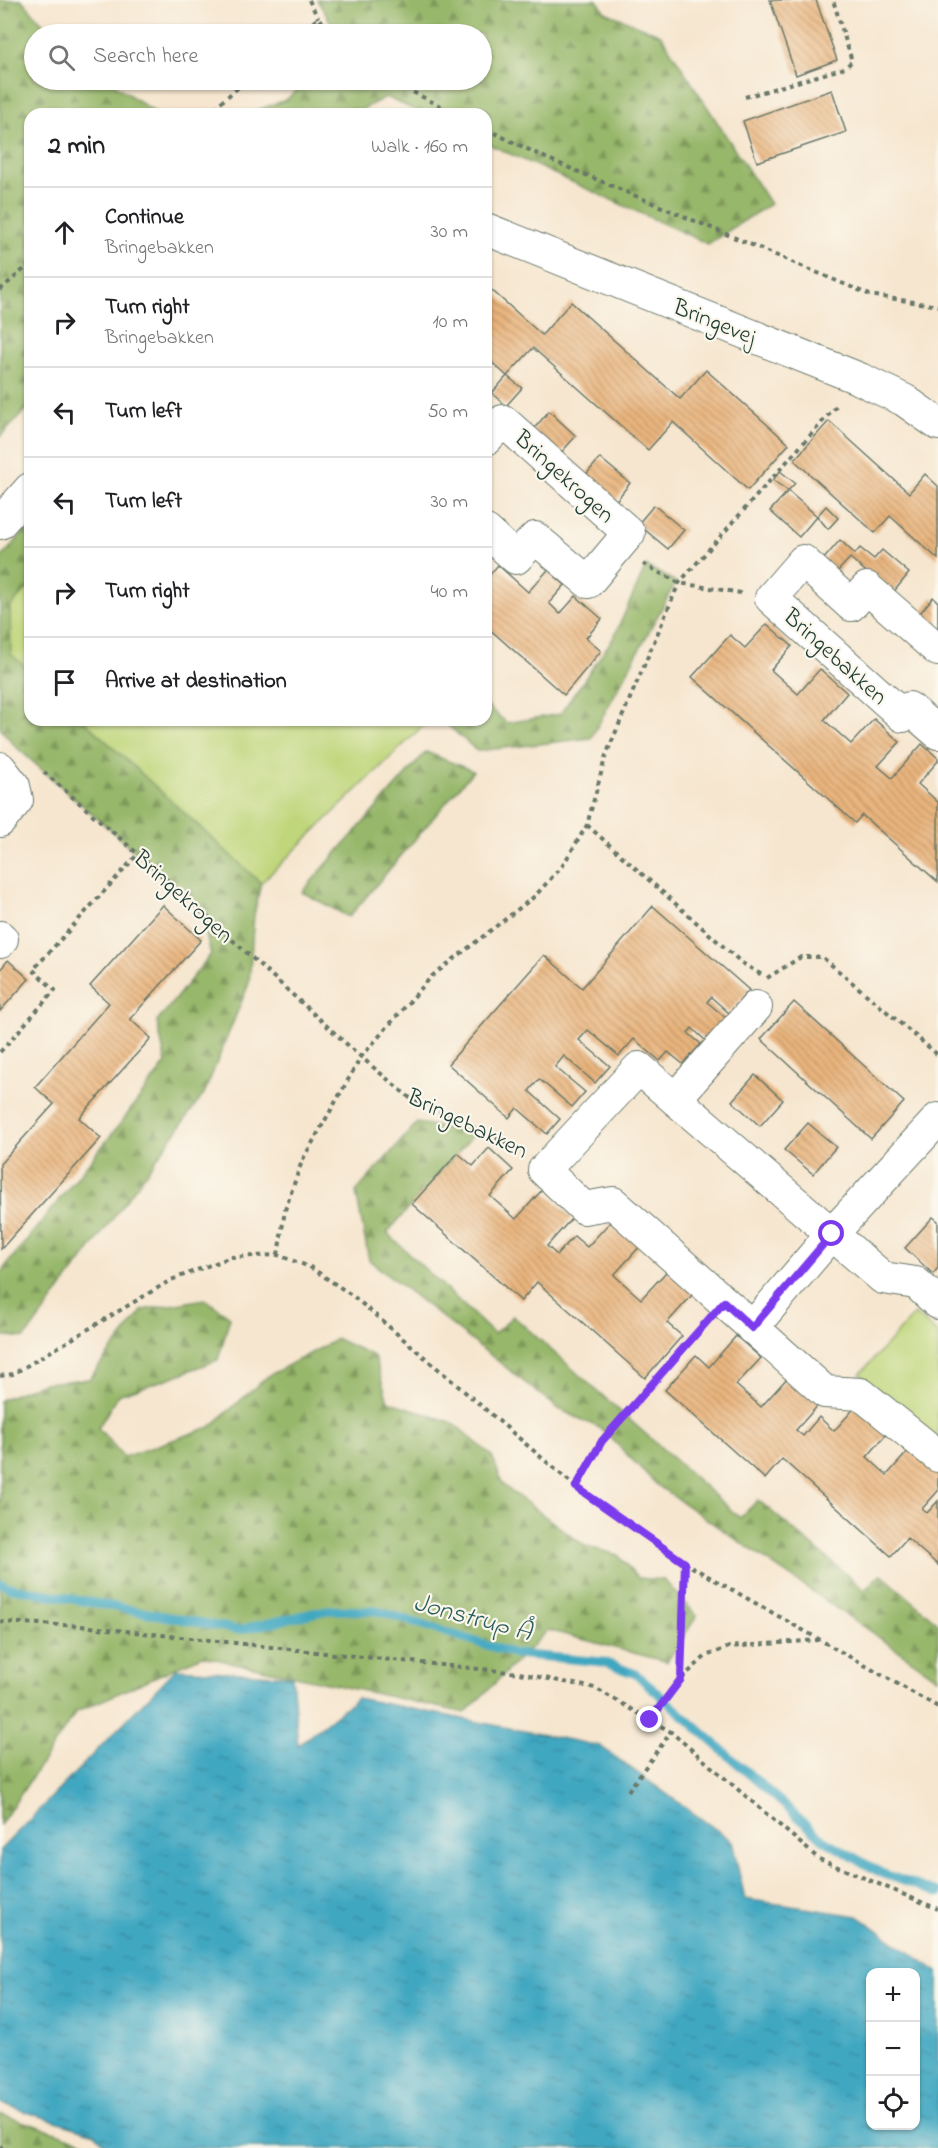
<!DOCTYPE html>
<meta charset="utf-8">
<style>
:root{--surface:#fff;--page:#f6f6f6;--text:#202124;--muted:#757577;--line:#e0e0e0}
body{margin:0;font-family:"Indie Flower",sans-serif;background:var(--page);color:var(--text)}
.controls{position:absolute;right:18px;bottom:18px;display:grid;overflow:hidden;border-radius:12px;box-shadow:0 2px 4px #0004}
.controls button{width:54px;height:54px;display:grid;place-items:center;padding:0;border:0;border-bottom:2px solid var(--line);background:var(--surface);color:var(--text);font:30px sans-serif}
.stop{position:absolute;width:18px;height:18px;margin:-14px;border:4px solid #7c3aed;border-radius:50%;background:#fff}
.stop.end{background:#7c3aed;border-color:#fff;box-shadow:0 2px 6px #0008}
.list{margin:0;padding:0;list-style:none}
h2{display:flex;justify-content:space-between;align-items:center;height:78px;margin:0;padding:0 24px;font-size:26px}
h2 small{font-size:20px;font-weight:400;color:var(--muted)}
.list li{display:grid;grid-template-columns:39px 1fr auto;gap:18px;align-items:center;box-sizing:border-box;height:90px;padding:0 24px;border-top:2px solid var(--line)}
.list b{display:block;font-size:22px;white-space:nowrap}
.list p{margin:0;font-size:20px;white-space:nowrap;color:var(--muted)}
.list em{font-size:20px;font-style:normal;color:var(--muted)}
.icon{flex:none;width:33px;height:33px;fill:none;stroke:currentColor;stroke-width:2;stroke-linecap:round;stroke-linejoin:round}
.map{position:relative;flex:none;width:938px;height:2148px;overflow:hidden}
.search{position:absolute;background:var(--surface);box-shadow:0 2px 4px #0004;left:24px;top:24px;width:468px;height:66px;display:flex;align-items:center;gap:15px;box-sizing:border-box;padding:0 21px;border-radius:33px;color:var(--muted);font-size:22px}
.panel{position:absolute;background:var(--surface);box-shadow:0 2px 4px #0004;left:24px;top:108px;width:468px;height:618px;border-radius:18px}
.map>svg:first-child{display:block}
.forest{fill:url(#forest-firs);stroke:#5b7a4f;stroke-width:1.5}
.park{fill:#bfd67a;stroke:#6f8a57;stroke-width:1.5}
.water{fill:url(#water-ripples);stroke:#30727a;stroke-width:1.5;fill-rule:evenodd}
.lines{fill:none;stroke-linecap:round;stroke-linejoin:round}
.stream{stroke:#40a7c1;stroke-width:9}
.building{fill:url(#building-back-hatch)}
.street-casing{stroke:#6a786a;stroke-width:34}
.path{stroke:#6a786a;stroke-width:4;stroke-dasharray:4.5 4.5;stroke-linecap:butt}
.street{stroke:#fff;stroke-width:32}
.route{stroke:#7c3aed;stroke-width:8}
.labels{text-anchor:middle;stroke-width:4.5;stroke-linejoin:round;paint-order:stroke}
.street-label{font-size:24px;fill:#1f3d34;stroke:#fbf7ec}
.water-label{font-size:26px;font-style:italic;fill:#295d5e;stroke:#fbf7ec}
</style>
<div class="map">
<svg width="938" height="2148" viewBox="0 0 938 2148">
<defs>
<pattern id="forest-firs" width="22" height="20" patternUnits="userSpaceOnUse" patternTransform="scale(1.5)"><rect width="22" height="20" fill="#97b76a"/><path d="M5 1l3.5 6h-7zM16 11l3.5 6h-7z" fill="#7b9658"/></pattern>
<pattern id="water-ripples" width="26" height="14" patternUnits="userSpaceOnUse" patternTransform="scale(1.5)"><rect width="26" height="14" fill="#40a7c1"/><path d="M2 4q2-2 4 0t4 0M15 11q2-2 4 0t4 0" fill="none" stroke="#35899e"/></pattern>
<pattern id="building-back-hatch" width="6" height="6" patternUnits="userSpaceOnUse" patternTransform="scale(1.5)"><rect width="6" height="6" fill="#eab57e"/><path d="M-1 5l2 2M0 0l6 6M5-1l2 2" fill="none" stroke="#bd9468"/></pattern>
</defs>
<rect width="100%" height="100%" fill="#fbf7ec"/>
<filter id="ink" filterUnits="userSpaceOnUse"><feTurbulence type="fractalNoise" baseFrequency=".0167" numOctaves="2"/><feDisplacementMap in="SourceGraphic" scale="12" xChannelSelector="R" yChannelSelector="G"/><feConvolveMatrix kernelMatrix="1 2 1 2 8 2 1 2 1" color-interpolation-filters="sRGB"/></filter>
<filter id="wash" filterUnits="userSpaceOnUse"><feTurbulence type="fractalNoise" baseFrequency=".008" numOctaves="4" result="noise"/><feDisplacementMap in="SourceGraphic" scale="24" xChannelSelector="R" yChannelSelector="G"/><feGaussianBlur stdDeviation="1.35" result="paint"/><feColorMatrix in="noise" values="0 0 0 0 0 0 0 0 0 0 0 0 0 0 0 0 0 1.4 0 .05"/><feComposite in="paint" operator="in"/></filter>
<g filter="url(#wash)">
<rect width="100%" height="100%" fill="#f6e6cf"/>
<g class="forest">
<path d="M0,0h22l30,34h-18v46h74l49,34h-127v292l-30,31z"/>
<path d="M317,0h280l8,12 56,23 109,169 -62,40 -222,-101v-29h-62l-38,-17 -33,17h-107l40,-14 22,-20h174v-46h-144z"/>
<path d="M30,525v60l-20,22 2,47 18,17v49h53l178,163 -7,32 -5,68 -45,111 -179,244 -25,-3v-62l120,-149 46,-61 -9,-41 54,-68 -12,-46 -184,-162 -15,-18v-169z"/>
<path d="M646,566l30,16 -85,156 -114,13 -35,-31h44v-15l21,18 53,-9 54,-77z"/>
<path d="M426,752l47,19 -124,146 -47,-25z"/>
<path d="M417,1123l58,10 -88,100 107,101 19,-18 227,202 18,-18 107,90 16,-16 57,49v55l-281,-193 -55,-56 -43,-20 -190,-149 -13,-68z"/>
<path d="M205,1299l25,18 -12,43 -51,19 -49,16 -20,33 26,29 86,-30 58,-51 69,-37 37,17 14,45 65,22 39,33 11,29 82,61 33,9 20,23 26,2 33,36 -30,46 -119,-32 -83,83 -263,-57 -126,56 -76,113v-425l43,-17 46,-4 54,-69z"/>
<path d="M0,2114l105,34h-105z"/>
</g>
<g class="park">
<path d="M30,586v85l-19,-17 -1,-47z"/>
<path d="M83,720h346l-168,163z"/>
<path d="M915,1314l23,20v111l-78,-71z"/>
</g>
<path class="water" d="M176,1669l116,7 6,69 59,-47 243,48 132,95 13,58 113,17 80,56v176h-829l-14,-15 -95,-29v-254zM870,1972h46v154h-46z"/>
<g class="lines">
<path class="stream" d="M0,1583l8,4 231,43 88,-20 51,1 137,43 88,8 33,12 188,166 57,33 57,20"/>
</g>
<g id="blocks">
<g class="building">
<path d="M770,0h46l21,60 -41,15z"/>
<path d="M832,90l14,42 -89,30 -14,-41z"/>
<path d="M486,285l56,50 29,-33 109,97 26,-29 83,74 -41,46 -75,-68 -25,28 -115,-102 -26,28 -21,-19z"/>
<path d="M507,376l15,12 -16,18 -14,-13z"/>
<path d="M549,411l27,25 -17,19 -27,-24z"/>
<path d="M829,421l80,72 16,-19 13,12v73l-48,-43 -15,17 -81,-73z"/>
<path d="M600,458l30,25 -15,19 -31,-25z"/>
<path d="M780,471l15,12 -7,8 -15,-11z"/>
<path d="M788,491l29,25 -18,21 -29,-26z"/>
<path d="M654,505l30,25 -16,19 -30,-25z"/>
<path d="M826,506l12,12 -10,11 -11,-13z"/>
<path d="M840,540l15,14 5,-6 14,11 8,-9 27,23 -17,21 -42,-36 -13,14 -15,-11z"/>
<path d="M498,565l30,27 20,-22 17,15 -16,18 11,11 16,-18 26,23 -16,19 15,13 -37,44 -78,-69v-47z"/>
<path d="M933,597l5,5v32l-21,-17z"/>
<path d="M767,624l25,22 -21,24 27,24 22,-25 27,24 -23,27 27,24 23,-25 26,23 -22,24 14,12 30,-34 16,14v3l-20,23 20,18v80l-76,-67 -7,8 -163,-146 38,-42 15,13z"/>
<path d="M163,905l38,35 -71,79 21,19 -72,80 22,20 -100,111 -1,-85 54,-60 -19,-17 74,-84 -19,-17z"/>
<path d="M653,906l96,84 -20,23 -18,-16 -4,5 19,16 -20,23 -14,-13 -4,5 13,11 -18,20 -15,-12 -8,9 -26,-22 -15,17 -31,-26 -9,10 31,26 -15,17 -31,-27 -9,11 30,25 -13,15 -33,-28 -10,12 31,28 -13,15 -30,-26 -8,10 -61,-54 96,-109 38,33z"/>
<path d="M8,960l21,19 -29,32v-41z"/>
<path d="M794,1002l110,100 -33,37 -110,-100z"/>
<path d="M755,1075l28,25 -23,26 -28,-25z"/>
<path d="M808,1123l28,24 -23,27 -29,-24z"/>
<path d="M489,1148l24,22 -23,26 26,23 26,-29 30,28 -25,28 10,9 17,-19 13,11 26,-28 29,25 -28,31 27,24 26,-28 26,23 -26,29 15,13 -37,42 -108,-96 -16,19 -109,-97 46,-51 15,13z"/>
<path d="M933,1217l5,4v47l-5,6 -28,-26z"/>
<path d="M736,1336l25,22 -25,27 25,22 28,-31 31,27 -24,27 7,6 16,-19 15,14 25,-28 31,27 -23,27 20,18 25,-28 26,24v20l-16,18 5,4 11,-12v64l-31,-27 -16,18 -109,-97 -17,20 -100,-89 31,-35 13,12z"/>
</g>
</g>
</g>
<g filter="url(#ink)">
<use href="#blocks" fill-opacity="0" stroke="#6a786a" stroke-width="1.5"/>
<g class="lines">
<defs>
<g id="street">
<path d="M486,229l374,150 44,21 34,24"/>
<path d="M486,439l17,-18 126,112 -41,49 -53,-44 -19,20 -30,-27"/>
<path d="M0,523l30,-34"/>
<path d="M938,650l-71,-62 -16,17 -48,-44 -32,37 132,118 6,-8 29,25"/>
<path d="M0,768l14,18 3,14 -17,21"/>
<path d="M0,937l2,2 -2,3"/>
<path d="M675,1099l81,-92"/>
<path d="M938,1303l-22,-20 -33,-5 -244,-210 -95,102 40,38 29,-5 212,189 36,2 77,62"/>
<path d="M752,1328l80,-94 106,-115"/>
</g>
</defs>
<use href="#street" class="street-casing"/>
<g class="path">
<path d="M309,0l9,18"/>
<path d="M299,34l19,-16 17,16"/>
<path d="M389,80l67,34"/>
<path d="M745,97l100,-29 7,-7 -19,-61"/>
<path d="M207,114l40,-34"/>
<path d="M486,129l60,29 324,137 68,11"/>
<path d="M0,290l30,-26"/>
<path d="M643,564l36,19 62,10"/>
<path d="M44,772l94,82 223,203 49,41 112,52"/>
<path d="M587,825l155,138 20,12"/>
<path d="M767,978l34,-21h21l116,98"/>
<path d="M0,1052l55,-62 -22,-20 105,-116"/>
<path d="M278,1255l7,-45 17,-49 59,-104 71,-81 103,-80 28,-31 24,-40 19,-70 73,-172 160,-180"/>
<path d="M0,1376l13,-2 158,-94 60,-23 47,-2 32,12 43,29 223,191 109,76 253,144"/>
<path d="M576,1487l26,-46 102,-116"/>
<path d="M685,1563l-4,116 25,-23 23,-9 89,-7"/>
<path d="M0,1622l81,4 244,27 194,20 76,15 76,44 148,127 119,50"/>
<path d="M650,1720l31,-41"/>
<path d="M628,1791l43,-59"/>
<path d="M0,2146l2,2"/>
</g>
<use href="#street" class="street"/>
</g>
</g>
<g class="lines" filter="url(#ink)">
<path class="route" d="M650,1720l31,-41 4,-116 -109,-76 26,-46 122,-139 28,26 80,-94"/>
</g>
<g class="labels">
<g class="street-label">
<text transform="translate(715 321) rotate(22)" y="8">Bringevej</text>
<text transform="translate(565 476) rotate(42)" y="8">Bringekrogen</text>
<text transform="translate(836 656) rotate(42)" y="8">Bringebakken</text>
<text transform="translate(184 896) rotate(42)" y="8">Bringekrogen</text>
<text transform="translate(468 1123) rotate(26)" y="8">Bringebakken</text>
</g>
<g class="water-label">
<text transform="translate(473 1616) rotate(15)" y="9">Jonstrup Å</text>
</g>
</g>
</svg>
<div class="controls">
<button>+</button>
<button>−</button>
<button><svg class="icon" aria-label="locate" viewBox="0 0 24 24"><circle cx="12" cy="12" r="6"/><path d="M12 2v4M12 18v4M2 12h4M18 12h4"/></svg></button>
</div>
<div class="stop" style="left:832px;top:1234px"></div>
<div class="stop end" style="left:650px;top:1720px"></div>
<div class="search"><svg class="icon" aria-label="search" viewBox="0 0 24 24"><circle cx="10" cy="10" r="6"/><path d="M15 15l6 6"/></svg>Search here</div>
<section class="panel">
<h2>2 min<small>Walk · 160 m</small></h2>
<ul class="list">
<li><svg class="icon" aria-label="ahead" viewBox="0 0 24 24"><path d="M12 20V5M6 11l6-6 6 6"/></svg><div><b>Continue</b><p>Bringebakken</p></div><em>30 m</em></li>
<li><svg class="icon" aria-label="right" viewBox="0 0 24 24"><path d="M7 20v-9h11M14 6l5 5-5 5"/></svg><div><b>Turn right</b><p>Bringebakken</p></div><em>10 m</em></li>
<li><svg class="icon" aria-label="left" viewBox="0 0 24 24"><path d="M17 20v-9H6M10 6l-5 5 5 5"/></svg><div><b>Turn left</b></div><em>50 m</em></li>
<li><svg class="icon" aria-label="left" viewBox="0 0 24 24"><path d="M17 20v-9H6M10 6l-5 5 5 5"/></svg><div><b>Turn left</b></div><em>30 m</em></li>
<li><svg class="icon" aria-label="right" viewBox="0 0 24 24"><path d="M7 20v-9h11M14 6l5 5-5 5"/></svg><div><b>Turn right</b></div><em>40 m</em></li>
<li><svg class="icon" aria-label="arrive" viewBox="0 0 24 24"><path d="M6 21V4h12l-3 4 3 4H6"/></svg><div><b>Arrive at destination</b></div></li>
</ul>
</section>
</div>
